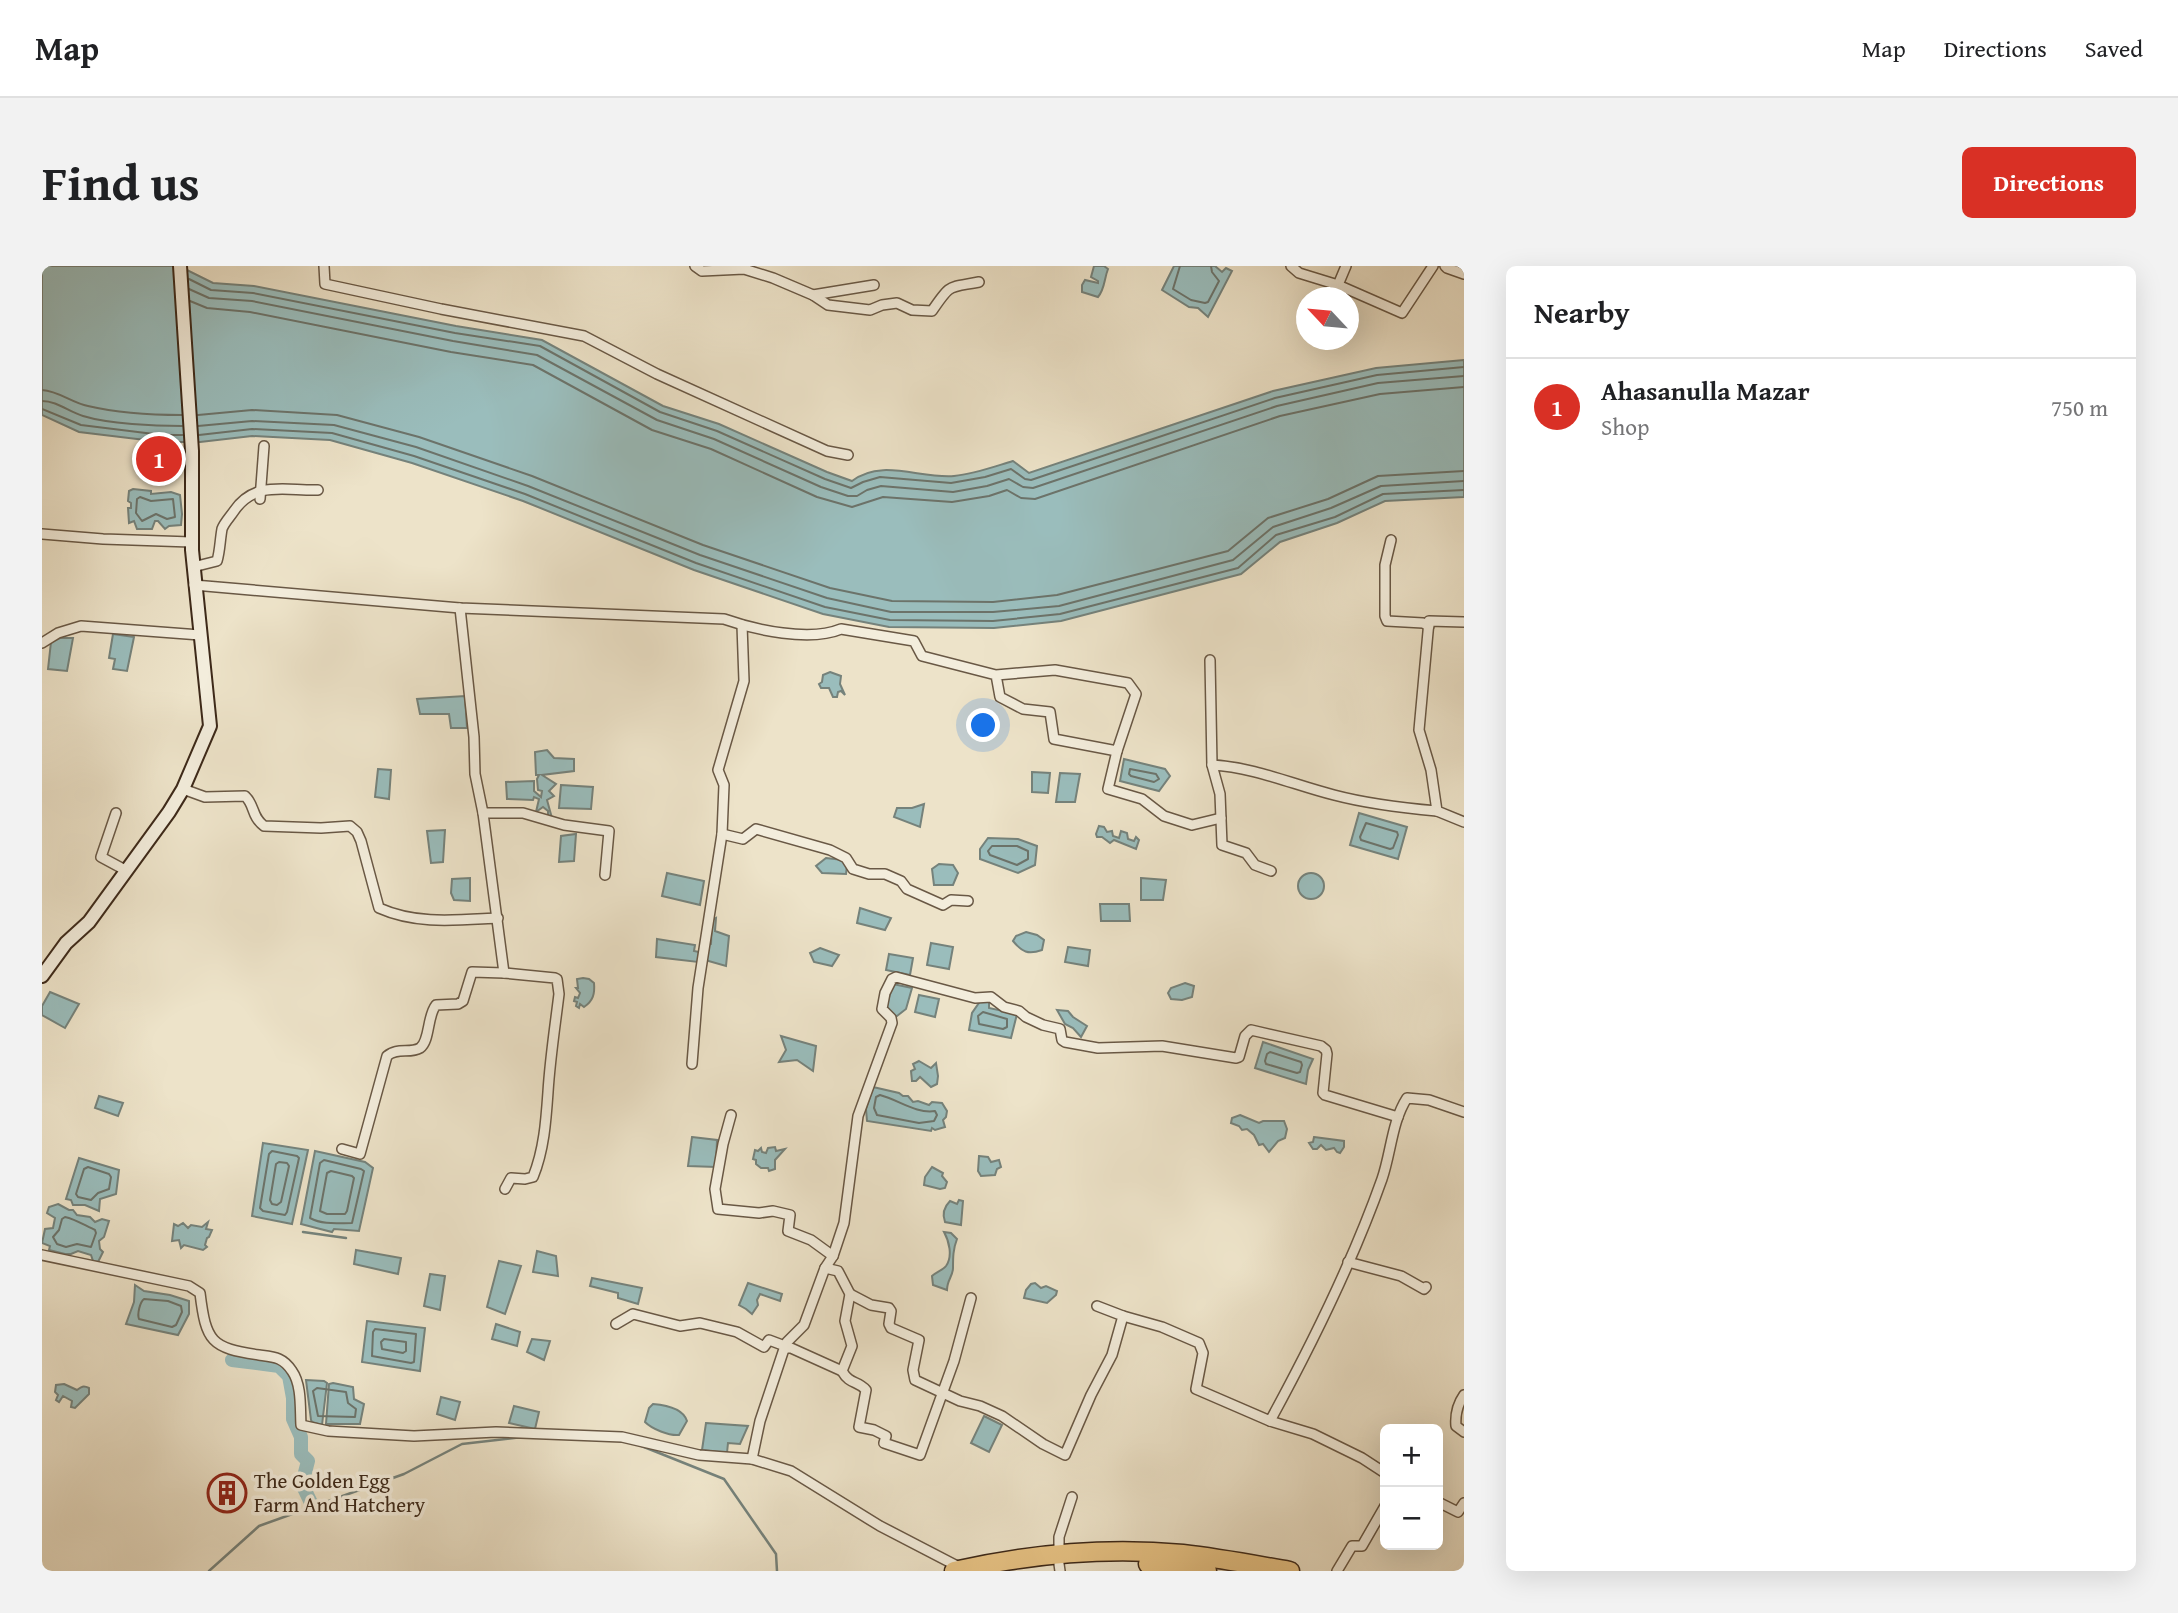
<!DOCTYPE html>
<meta charset="utf-8">
<style>
:root{--surface:#fff;--page:#f2f2f2;--text:#202124;--muted:#757577;--line:#e0e0e0;--accent:#d93025}
body{margin:0;font-family:"Gentium Book Plus",serif;background:var(--page);color:var(--text)}
.controls{position:absolute;right:21px;bottom:21px;display:grid;overflow:hidden;border-radius:10px;box-shadow:0 7px 28px #0002}
.controls button{width:63px;height:63px;display:grid;place-items:center;padding:0;border:0;border-bottom:2px solid var(--line);background:var(--surface);color:var(--text);font:35px sans-serif}
.compass{position:absolute;left:1254px;top:21px;width:63px;height:63px;border-radius:50%;background:var(--surface);box-shadow:0 7px 28px #0002;rotate:296deg}
.you{position:absolute;left:942px;top:460px;width:24px;height:24px;margin:-18px;border:5px solid #fff;border-radius:50%;background:#1a73e8;box-shadow:0 0 0 10px #1a73e833}
.badge{display:grid;place-items:center;width:46px;height:46px;border-radius:50%;background:var(--accent);color:#fff;font-size:23px;font-weight:700}
.pin{position:absolute;translate:-50% -50%;border:4px solid #fff;box-shadow:0 2px 7px #0006}
.list{margin:0;padding:0;list-style:none}
h2{display:flex;justify-content:space-between;align-items:center;height:91px;margin:0;padding:0 28px;font-size:30px}
h2 small{font-size:23px;font-weight:400;color:var(--muted)}
.list li{display:grid;grid-template-columns:46px 1fr auto;gap:21px;align-items:center;box-sizing:border-box;height:98px;padding:0 28px;border-top:2px solid var(--line)}
.list b{display:block;font-size:26px;white-space:nowrap}
.list p{margin:0;font-size:23px;white-space:nowrap;color:var(--muted)}
.list em{font-size:23px;font-style:normal;color:var(--muted)}
.map{position:relative;flex:none;width:1422px;height:1305px;overflow:hidden;border-radius:10px}
header{display:flex;align-items:center;gap:42px;box-sizing:border-box;height:98px;padding:0 35px;background:var(--surface);border-bottom:2px solid var(--line)}
header strong{font-size:33px}
nav{display:flex;gap:38px;margin-inline-start:auto;font-size:24px}
.intro{display:flex;align-items:center;justify-content:space-between;box-sizing:border-box;height:168px;padding:0 42px}
h1{margin:0;font-size:49px}
.button{padding:18px 32px;border-radius:10px;background:var(--accent);color:#fff;font-size:24px;font-weight:700}
main{display:flex;gap:42px;padding:0 42px}
aside{flex:1;background:var(--surface);border-radius:10px;box-shadow:0 7px 28px #0002}
.map>svg:first-child{display:block}
.water{fill:#9abdbc;stroke:#75827b;stroke-width:2}
.lines{fill:none;stroke-linecap:round;stroke-linejoin:round}
.shore{stroke:#6c736a;stroke-width:2}
.stream{stroke:#75827b;stroke-width:2.5}
.river{stroke:#9abdbc;stroke-width:14}
.street-casing{stroke:#695845;stroke-width:12}
.secondary-casing{stroke:#3d2919;stroke-width:16}
.highway-casing{stroke:#3d2919;stroke-width:21}
.street{stroke:#f3eddc;stroke-width:9}
.secondary{stroke:#f3eddc;stroke-width:12}
.highway{stroke:#e6c284;stroke-width:18}
.labels{text-anchor:middle;stroke-width:7;stroke-linejoin:round;paint-order:stroke}
.poi-label{font-size:21px;fill:#3d2919;stroke:#f3eddc;text-anchor:start}
</style>
<header>
<strong>Map</strong>
<nav><a>Map</a><a>Directions</a><a>Saved</a></nav>
</header>
<div class="intro"><h1>Find us</h1><a class="button">Directions</a></div>
<main>
<div class="map">
<svg width="1422" height="1305" viewBox="0 0 1422 1305">
<rect width="100%" height="100%" fill="#ede3c9"/>
<filter id="stains"><feTurbulence type="fractalNoise" baseFrequency=".00286" numOctaves="4"/><feColorMatrix values="0 0 0 0 .2 0 0 0 0 .09 0 0 0 0 .02 0 0 0 .5 -.17"/></filter>
<radialGradient id="worn" r=".72"><stop offset=".6" stop-color="#630" stop-opacity="0"/><stop offset="1" stop-color="#630" stop-opacity=".3"/></radialGradient>
<g class="water">
<path d="M0,0h137l34,17 41,3 202,40 86,14 121,66 56,18 108,48 25,9c30,-23 68,-2 102,-5 20,-2 39,-9 59,-15l16,12 244,-82 103,-23 88,-8v137l-79,4 -48,22 -57,19 -39,32 -180,47 -67,7 -105,-1 -66,-13 -129,-44 -171,-69 -111,-38 -82,-23 -78,-4 -52,6h-38l-83,-10 -37,-17z"/>
<path d="M1052,0h10l4,3c-4,10 -3,20 -10,28l-16,-5v-7l3,-5 13,3v-2l-7,-4z"/>
<path d="M1132,0h41l7,6 4,-4 6,3 -24,46 -10,-9 -9,-1 -27,-17z"/>
<path d="M91,223l18,2v3l20,-2 9,3 2,19 -1,11 -12,1 -4,3 -7,-8h-3l-3,8h-15l-3,-8 -5,2 -1,-15h3v-5l-3,-2 1,-10z"/>
<path d="M71,368l21,3 -7,34 -14,-2 2,-10 -6,-1z"/>
<path d="M18,372h13l-6,33 -19,-2 3,-27z"/>
<path d="M788,406l11,4 -1,8 5,11 -4,-4 -3,1 -1,5h-4l-4,-9h-8l-2,-4 3,-2 1,-7z"/>
<path d="M423,430l2,32h-16l-2,-14h-29l-3,-15z"/>
<path d="M505,484l7,8 20,1v12l-32,4 14,9 -7,7 5,5 -7,4 5,18 -4,-1v-6l-5,-4 -7,5 3,-13 -5,-2 -1,3 -26,-1 -1,-17 28,-1v10l7,6 1,-6 -4,-1 -1,-11 2,-4h-3l-1,-23z"/>
<path d="M1082,493l41,10 5,7 -11,15 -39,-10z"/>
<path d="M336,503l13,1 -2,29 -14,-2z"/>
<path d="M990,506l18,1 -2,20 -16,-1z"/>
<path d="M1018,507l20,1 -5,28h-19z"/>
<path d="M519,519l32,2 -2,22 -32,-1z"/>
<path d="M882,538l-4,23 -26,-10 3,-9h15z"/>
<path d="M1317,547l48,14 -9,32 -48,-14z"/>
<path d="M1057,560l5,1 3,5 5,-1 1,5 6,2 2,-7 6,2 1,6 6,2 2,-4 3,3 -3,9 -22,-9 -4,3 -8,-6h-5l-1,-3z"/>
<path d="M403,564l-2,32 -12,1 -4,-32z"/>
<path d="M534,568l-2,27 -15,1 2,-26z"/>
<path d="M946,572l30,1 19,7 -2,19 -17,8 -38,-14v-10z"/>
<path d="M784,592l17,2 4,5 -1,9 -24,-1 -6,-7z"/>
<path d="M897,598l14,1 5,8 -5,12h-19l-2,-16z"/>
<circle cx="1269" cy="620" r="13"/>
<path d="M625,607l37,8 -4,24 -38,-9z"/>
<path d="M428,612v23l-16,-1 -3,-7 1,-14z"/>
<path d="M1099,612l25,2 -3,20h-22z"/>
<path d="M1058,638h29l1,17h-29z"/>
<path d="M818,642l31,10 -6,12 -28,-7z"/>
<path d="M674,652l-1,13 14,5 -3,30 -21,-6 2,-15 4,-1 1,-24z"/>
<path d="M984,666l11,3 7,5 -2,10c-14,5 -20,2 -29,-9l3,-5z"/>
<path d="M615,673l38,6 -1,6 5,1 -1,10 -42,-5z"/>
<path d="M889,677l22,4 -4,22 -22,-4z"/>
<path d="M1026,681l22,3 -2,16 -23,-4z"/>
<path d="M778,682l19,7 -7,11 -18,-4 -4,-9z"/>
<path d="M847,688l24,4 -3,17 -24,-5z"/>
<path d="M541,712l6,1 5,4c1,11 -1,18 -10,24l-4,-3 -1,4 -3,-2 1,-4 -3,-1 1,-4 3,1 2,-5 -4,-5h2l-1,-9z"/>
<path d="M1143,717l9,3 -2,11 -10,3 -11,-1 -3,-6 3,-5z"/>
<path d="M851,718l19,4 -6,21 -9,7 -5,-1 -6,-8z"/>
<path d="M8,726l29,12 -14,24 -23,-13v-9z"/>
<path d="M877,729l20,4 -4,18 -20,-5z"/>
<path d="M939,734h8v8l28,6 -6,24 -42,-8 3,-17z"/>
<path d="M1015,744l11,1 5,6 14,9 -6,11 -8,-9 -8,-4z"/>
<path d="M739,770l35,10 -3,25 -16,-11 -18,2 7,-12z"/>
<path d="M1221,776l50,17 -5,11 -2,14 -51,-16z"/>
<path d="M877,795l12,7 5,-5 2,13 -1,8 -6,3 -11,-10 -4,4h-4l-1,-10 4,-2 -2,-5z"/>
<path d="M831,821l26,6 4,3h5l5,6 5,-1 11,4 3,-3 10,1 5,8 -1,6 -3,3 2,7 -10,3 -3,-2 -1,3 -64,-10 -1,-12z"/>
<path d="M57,830l24,7 -5,13 -23,-8z"/>
<path d="M1198,849l19,8 4,-2h21l3,8 -2,9 -7,3 -9,11 -6,-8 -4,1 -5,-10 -7,-6 -5,1 -3,-4 -8,-3 1,-5z"/>
<path d="M650,871l25,3 -1,27 -28,-1z"/>
<path d="M1272,871l30,4v6l-4,6 -3,-1 -3,-4 -8,2 -5,-5 -4,4h-4l-4,-6 4,-1z"/>
<path d="M221,877l45,7 -16,74 -40,-8z"/>
<path d="M733,881l1,4 9,-2 -10,11v9l-6,2 -1,-3h-7l-5,-4v-4l-3,-1 2,-9 3,1 3,-3 1,4 4,1 2,-5z"/>
<path d="M273,885l50,11 8,6 -14,63 -25,-2 -2,3 -31,-8z"/>
<path d="M937,890l9,1 3,5 8,-2 2,7 -4,2 -2,6 -14,1 -3,-5z"/>
<path d="M37,892l40,12 -3,24 -16,5 -1,12 -14,-6h-12l-2,-5 -5,-1z"/>
<path d="M890,901l11,6 -1,3 5,6 -2,6 -5,1 -16,-4 1,-8z"/>
<path d="M917,934l4,1 -2,24 -16,-3c-3,-8 -1,-15 5,-21l7,3z"/>
<path d="M16,938l11,6h4l4,5 13,2 5,5 7,-3 7,2 -5,16 -5,4 1,8 3,3 -5,10 -5,-1 -2,-6 -13,-4 -7,3h-6l-16,-4 1,-4 -8,-3 3,-14 8,-1 2,-10 -8,-5 2,-6z"/>
<path d="M166,956l-2,7 6,1 -3,7 -2,1 -2,7 2,2 -4,3 -19,-5 -3,3 -2,-8 -7,1 2,-17 4,2 5,-3 5,5 3,-3 11,2z"/>
<path d="M902,966l7,1 6,6c-4,10 -4,19 -4,29 0,8 -6,12 -6,22l-14,-5 -1,-9c4,-4 11,-6 14,-10 7,-10 3,-25 -2,-34z"/>
<path d="M314,984l45,8 -3,16 -44,-10z"/>
<path d="M495,985l19,5 2,20 -25,-4z"/>
<path d="M457,995l22,5 -16,48 -18,-7z"/>
<path d="M388,1008l15,2 -5,34 -16,-4z"/>
<path d="M550,1012l50,10 -4,16 -20,-6v-5l-28,-7z"/>
<path d="M706,1017l34,11 -2,7 -20,-7 -3,6 1,5 -6,9 -6,-5 -7,-4z"/>
<path d="M993,1017l6,5 5,-2 11,5 -1,4 -9,8 -23,-5 2,-8 5,-6z"/>
<path d="M93,1019l9,6 26,4 19,6v13l-11,21 -52,-11 8,-22z"/>
<path d="M325,1055l58,7 -5,43 -58,-9z"/>
<path d="M454,1058l24,8 -3,14 -25,-7z"/>
<path d="M490,1073l18,2 -6,19 -17,-8z"/>
<path d="M264,1114l18,1 3,2 -5,42 -10,-3 -1,-2z"/>
<path d="M291,1117l20,4 1,12 10,5 -4,20h-34l3,-40z"/>
<path d="M22,1118l13,6c4,-3 6,-5 12,-2v6l-14,14 -4,-1 1,-6 -9,-5 -4,6 -3,-2 2,-5 -3,-3 1,-7z"/>
<path d="M399,1131l19,5 -5,18 -18,-6z"/>
<path d="M611,1138c12,1 30,4 34,17l-8,14c-10,1 -27,-6 -34,-13l4,-14z"/>
<path d="M472,1140l25,6 -4,17 -26,-6z"/>
<path d="M942,1150l18,9 -13,27 -18,-9z"/>
<path d="M664,1157l42,3 -8,18 -12,-1 -1,10 -25,-3z"/>
</g>
<g class="lines">
<g class="shore">
<path d="M1138,0l-7,23 18,11 14,3 3,-1 11,-21 -7,-9 -1,-6"/>
<path d="M147,13l22,11 42,3 202,40 85,13 120,66 57,19 108,48 26,9 12,-6 17,-5 71,6 34,-6 26,-8 14,10 6,1 244,-82 102,-23 87,-8"/>
<path d="M147,23l20,9 43,3 201,40 84,14 120,65 57,19 107,48 27,9h9l10,-6 14,-4 72,6 34,-6 22,-7 14,8 10,1 244,-82 101,-23 86,-7"/>
<path d="M148,35l17,7 43,4 201,40 82,13 119,65 59,19 106,48 35,10 31,-10 69,5 37,-6 18,-6 14,8 14,1 245,-83 100,-22 84,-7"/>
<path d="M0,124c17,1 30,13 46,16 30,7 63,9 94,9"/>
<path d="M0,135c15,0 27,11 41,15 26,8 72,10 99,10"/>
<path d="M0,143l39,16 81,10h21"/>
<path d="M156,149l54,-5 85,5 82,22 113,39 171,69 127,43 62,13 101,1 64,-7 171,-44 40,-33 60,-19 50,-23 86,-5"/>
<path d="M156,160l54,-5 82,4 82,22 112,39 172,69 127,43 64,14h102l66,-6 174,-46 40,-33 58,-19 50,-22 83,-5"/>
<path d="M157,169l53,-6 80,4 82,23 111,38 171,69 129,44 65,13 103,1 67,-7 178,-46 38,-33 59,-18 48,-23 81,-4"/>
<path d="M98,231l11,4 22,-2 2,18 -8,2 -11,-5 -14,7 -6,-8 1,-14z"/>
<path d="M1088,503l26,5 3,5 -5,3 -23,-6 -2,-2z"/>
<path d="M1324,557l31,9 1,3 -5,13 -3,1 -29,-9 -1,-3z"/>
<path d="M950,580h25l11,5v8l-11,6 -27,-10 -2,-4z"/>
<path d="M941,746l24,7v8l-4,2 -24,-5 -1,-8z"/>
<path d="M1228,786l31,10 1,3 -2,7 -3,1 -31,-9 -1,-3 2,-7z"/>
<path d="M838,829c19,5 36,19 55,16l2,4 -3,6 -15,2 -42,-8 -3,-7 2,-11z"/>
<path d="M230,885l25,5 2,2 -12,54 -2,3 -22,-4 -3,-3 9,-54z"/>
<path d="M282,894l37,9 3,2 -12,52c-15,0 -29,2 -42,-5l10,-55z"/>
<path d="M237,896l8,1 2,3 -8,36 -4,3 -5,-1 -2,-4 6,-36z"/>
<path d="M46,901l21,7 2,3 -2,12 -11,4 -7,7 -13,-3 -2,-3 8,-25z"/>
<path d="M289,905l21,5 2,2 -7,33 -2,3h-18l-7,-3 7,-38z"/>
<path d="M23,951c10,2 21,9 30,13l1,3 -5,14 -14,-3 -11,3 -9,-3 -4,-7 6,-7 3,-11z"/>
<path d="M102,1033l24,2 13,5 1,6 -6,13 -4,2 -33,-8c-2,-5 1,-17 5,-20z"/>
<path d="M333,1063l41,5 -2,28 -3,1 -39,-7 1,-24z"/>
<path d="M342,1073l22,3v9l-3,2 -21,-4 -1,-7z"/>
<path d="M275,1122l29,4 2,11 8,6 -1,8 -37,-1 -5,-25z"/>
</g>
<g class="stream">
<path d="M261,966l43,6"/>
<path d="M597,1179l85,34 52,75 1,17"/>
<path d="M167,1305l50,-45 145,-52 58,-30 60,-7"/>
</g>
<path class="river" d="M190,1094l47,6 10,10 4,22v21l8,18v17l7,7 -6,23 11,23"/>
<defs>
<g id="street">
<path d="M282,0l1,18 116,25 143,27 73,38 170,77 21,4"/>
<path d="M653,0l7,5 42,-2 29,9 40,17 15,10 42,5 12,-5 15,-2 15,7 20,1c19,-28 16,-23 47,-29"/>
<path d="M1249,0l8,7 39,12"/>
<path d="M1304,0l-8,19 64,28 31,-47"/>
<path d="M1403,0l2,2 17,6"/>
<path d="M771,29l61,-10"/>
<path d="M218,233l4,-53"/>
<path d="M0,268l61,5 88,3"/>
<path d="M1349,274l-6,25v51l2,5 36,2 6,3"/>
<path d="M151,301l24,-6c3,-10 3,-21 5,-32 2,-6 8,-12 12,-18 21,-31 52,-20 84,-21"/>
<path d="M152,319l266,23 264,11c31,11 86,23 117,10l73,12 8,15 74,19 59,-5 73,13 8,11 -19,57 -63,-12 -4,-27 -27,-3 -23,-12 -4,-22"/>
<path d="M418,342l14,129 1,37 8,39 21,160"/>
<path d="M1422,356l-35,-1 -10,109 12,40 6,41 27,11"/>
<path d="M0,377l16,-10 23,-7 119,9"/>
<path d="M1168,394l2,105"/>
<path d="M1075,485l-9,38 34,10 22,17 28,9 29,-7"/>
<path d="M141,523l22,8 40,-1c10,9 6,20 19,30l57,2 29,-2 7,6 4,9 18,67c38,17 78,12 119,10"/>
<path d="M74,547l-15,44 26,14"/>
<path d="M441,547h40l41,12 45,6 -4,44"/>
<path d="M680,568l21,5 13,-10 74,21 16,8 7,11 16,5h16l16,7 6,8 36,16 8,-5 17,1"/>
<path d="M1229,605l-16,-6 -9,-12 -24,-8 -2,-51 -8,-29c42,2 82,20 122,30 34,9 69,13 103,16"/>
<path d="M650,798l6,-76 24,-154 2,-49 -6,-15 26,-89 -2,-56"/>
<path d="M689,849l-8,29 -8,45 3,20 41,4 14,-2 17,4 -2,16 23,9 22,16"/>
<path d="M300,883l18,5 27,-98c10,-9 23,-2 33,-8 10,-7 7,-32 16,-43l22,-1 5,-3 9,-29 32,1 51,5 2,1 2,15c-4,33 -9,65 -11,98 -2,29 -4,58 -15,85l-8,2 -14,-1 -6,11"/>
<path d="M0,989l147,31 11,7c6,49 11,55 59,62 15,2 24,2 33,16 10,14 8,38 9,54l27,6 86,5 82,-4 126,5 77,18 53,4 39,12 89,55 81,42"/>
<path d="M1306,996l53,14 23,13 2,-2"/>
<path d="M783,1002l13,3 12,23 -5,27 7,25 -10,25c8,14 15,9 24,19l-7,37 15,3 12,6 -2,7 36,12 34,-94 17,-63"/>
<path d="M808,1028l21,11 18,3 2,3 -2,13 2,4 28,12 -6,30 2,10 45,21 20,5 22,10 41,28 22,11 26,-60 21,-40 11,-39 -26,-10"/>
<path d="M1081,1050l39,11 37,16 4,10 -7,36 74,32c42,-77 83,-160 112,-242 9,-26 10,-58 25,-81l22,2 35,12"/>
<path d="M574,1058l17,-10 47,12 20,-3 37,9 27,15 5,-7 16,6"/>
<path d="M743,1082h6l51,23"/>
<path d="M1422,1129c-7,10 -9,19 -8,31l8,6"/>
<path d="M1228,1155l43,13 49,24 23,15"/>
<path d="M710,1193l8,-38 23,-69 4,-10 17,-17 21,-57 8,-12 11,-33 14,-107 34,-93 -1,-5 -9,-9 3,-16 7,-14 4,-2 79,21 16,-1 13,10 15,4 7,6 17,8 17,4 2,11 3,2 33,6 64,-2 74,12 3,-1 6,-21 6,-6 70,16 5,4 1,4 -4,39 2,2 73,22"/>
<path d="M1396,1236l20,10 6,-9"/>
<path d="M1017,1287v-16l13,-40"/>
<path d="M1017,1298l1,7"/>
<path d="M1295,1305l15,-25h10l23,-40"/>
</g>
<path id="secondary" d="M0,710l24,-33 23,-21 80,-110 14,-23 27,-63 -18,-176v-99l-12,-185"/>
<g id="highway">
<path d="M1106,1298l59,7"/>
<path d="M912,1305c75,-17 153,-24 229,-17 36,4 72,11 107,17"/>
</g>
</defs>
<use href="#street" class="street-casing"/>
<use href="#secondary" class="secondary-casing"/>
<use href="#highway" class="highway-casing"/>
<use href="#street" class="street"/>
<use href="#secondary" class="secondary"/>
<use href="#highway" class="highway"/>
</g>
<defs>
<symbol id="building-ring" viewBox="-11 -11 22 22"><circle r="9.5" fill="#f3eddc" stroke="#8f2418" stroke-width="1.5"/><path d="M-4-6H4V6H1V3H-1V6H-4ZM-2.5-4.3h1.7v1.8h-1.7ZM.8-4.3h1.7v1.8H.8ZM-2.5-1h1.7V.8h-1.7ZM.8-1h1.7V.8H.8Z" fill="#8f2418"/></symbol>
</defs>
<g fill-rule="evenodd">
<use href="#building-ring" x="163" y="1205" width="44" height="44"/>
</g>
<g class="labels">
<g class="poi-label">
<text x="212" y="1222">The Golden Egg<tspan x="212" dy="24">Farm And Hatchery</tspan></text>
</g>
</g>
<rect width="100%" height="100%" filter="url(#stains)"/>
<rect width="100%" height="100%" fill="url(#worn)"/>
</svg>
<div class="controls">
<button>+</button>
<button>−</button>
</div>
<svg class="compass" viewBox="-18 -18 36 36"><path d="M0-13l5 13h-10z" fill="#e53935"/><path d="M0 13l5-13h-10z" fill="#757577"/></svg>
<div class="you"></div>
<div class="pin badge" style="left:117px;top:193px">1</div>
</div>
<aside>
<h2>Nearby<small></small></h2>
<ul class="list">
<li><span class="badge">1</span><div><b>Ahasanulla Mazar</b><p>Shop</p></div><em>750 m</em></li>
</ul>
</aside>
</main>
